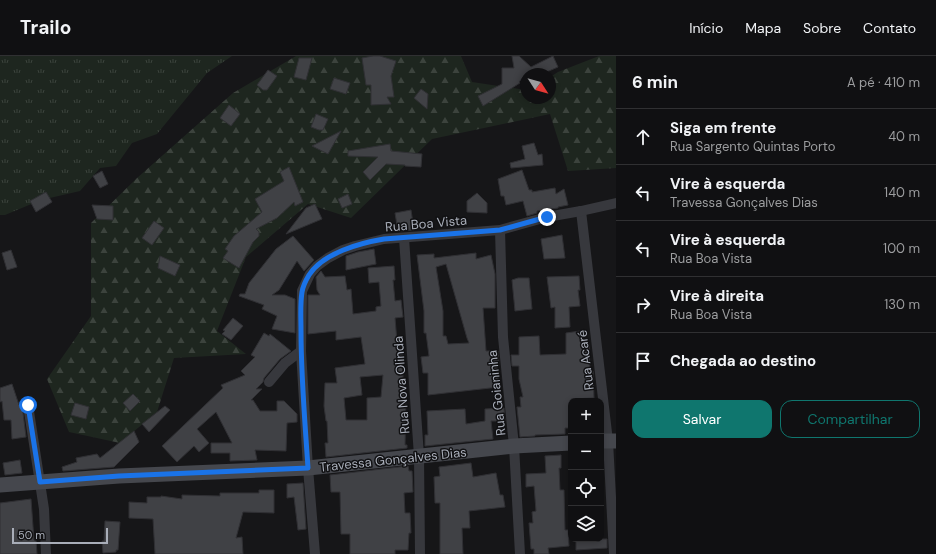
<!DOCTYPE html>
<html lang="pt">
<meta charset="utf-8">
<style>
:root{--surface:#101012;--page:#19191b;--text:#f1f3f6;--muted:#9c9d9f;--line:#303032;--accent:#0f766e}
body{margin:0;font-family:"DM Sans",sans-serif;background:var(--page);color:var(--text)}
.controls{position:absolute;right:12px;bottom:12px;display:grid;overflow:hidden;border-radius:8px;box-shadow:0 2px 6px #0003}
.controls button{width:36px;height:36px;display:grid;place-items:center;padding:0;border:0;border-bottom:1px solid var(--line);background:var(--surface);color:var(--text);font:20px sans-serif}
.compass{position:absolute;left:520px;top:12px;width:36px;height:36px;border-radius:50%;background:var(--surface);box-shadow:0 2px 6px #0003;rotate:126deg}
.scale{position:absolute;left:12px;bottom:10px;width:96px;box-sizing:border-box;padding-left:4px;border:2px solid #a8adb8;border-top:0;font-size:11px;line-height:14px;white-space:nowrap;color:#a8adb8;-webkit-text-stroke:3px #111113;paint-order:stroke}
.stop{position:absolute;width:12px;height:12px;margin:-9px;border:3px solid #1a73e8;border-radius:50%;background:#fff}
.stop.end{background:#1a73e8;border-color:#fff;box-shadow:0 1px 4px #0008}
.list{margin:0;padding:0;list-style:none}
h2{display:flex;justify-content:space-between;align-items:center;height:52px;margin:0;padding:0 16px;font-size:17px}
h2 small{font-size:13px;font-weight:400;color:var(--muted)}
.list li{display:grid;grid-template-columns:26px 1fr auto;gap:12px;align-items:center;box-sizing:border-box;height:56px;padding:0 16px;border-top:1px solid var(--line)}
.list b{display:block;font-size:15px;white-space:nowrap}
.list p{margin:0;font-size:13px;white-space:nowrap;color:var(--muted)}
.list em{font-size:13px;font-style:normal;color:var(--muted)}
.actions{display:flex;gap:8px;padding:12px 16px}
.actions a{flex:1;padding:9px 0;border:1px solid var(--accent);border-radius:12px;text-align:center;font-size:14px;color:var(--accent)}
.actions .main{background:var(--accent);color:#fff}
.icon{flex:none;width:22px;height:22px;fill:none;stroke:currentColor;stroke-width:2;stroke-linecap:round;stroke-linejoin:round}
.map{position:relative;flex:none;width:616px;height:498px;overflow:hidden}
header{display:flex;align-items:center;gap:24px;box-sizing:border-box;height:56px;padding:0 20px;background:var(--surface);border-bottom:1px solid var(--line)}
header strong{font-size:19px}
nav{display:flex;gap:22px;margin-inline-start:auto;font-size:14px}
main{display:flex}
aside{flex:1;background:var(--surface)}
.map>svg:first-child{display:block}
.grass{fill:url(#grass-tufts)}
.forest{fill:url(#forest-firs)}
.building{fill:#404145;stroke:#303034;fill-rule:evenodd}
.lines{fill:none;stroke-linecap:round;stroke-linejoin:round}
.street{stroke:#37383d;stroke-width:10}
.secondary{stroke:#45474d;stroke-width:15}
.route{stroke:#1a73e8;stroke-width:5}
.labels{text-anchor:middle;stroke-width:3;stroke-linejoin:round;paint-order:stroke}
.street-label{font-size:13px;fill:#a8adb8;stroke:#111113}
</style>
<header>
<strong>Trailo</strong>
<nav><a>Início</a><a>Mapa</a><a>Sobre</a><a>Contato</a></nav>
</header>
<main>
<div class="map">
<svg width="616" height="498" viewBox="0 0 616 498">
<defs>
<pattern id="grass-tufts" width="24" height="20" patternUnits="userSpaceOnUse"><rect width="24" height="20" fill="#1e261f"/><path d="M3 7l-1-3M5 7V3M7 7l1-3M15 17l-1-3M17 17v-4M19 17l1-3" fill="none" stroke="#3c433d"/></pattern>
<pattern id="forest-firs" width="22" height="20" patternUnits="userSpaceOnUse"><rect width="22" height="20" fill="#1e261f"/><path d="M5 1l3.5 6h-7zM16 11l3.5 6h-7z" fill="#3c433d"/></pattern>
</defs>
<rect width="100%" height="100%" fill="#161618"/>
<path class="grass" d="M0,0h232l-25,17 -50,61 -25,9 -16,23 -16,2 -20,23 -39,9 -36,15h-5z"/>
<path class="forest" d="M296,0h165l11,26 54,8v8h24v-21l8,-5 41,-16h17v112l-48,3 -18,-57 -118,25 -81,79 -43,-14 -62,53 -29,74 29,23 -72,4 -17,54 -37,31 -51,-11 -22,-53 44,-63v-93l46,-45 96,-85z"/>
<g class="building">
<path d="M373,0h7l16,5 -5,15 3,21h-7l4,7 -20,1v-20h-5l-4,-27z"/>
<path d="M512,0h7l12,11 22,-11 5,11 -16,7h-16l-7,8 1,1 -37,23 -5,-10 24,-12v-16h12z"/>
<path d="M299,2h13l-6,22 -12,-3z"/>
<path d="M268,14l9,6 -10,14h-4l-6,-5z"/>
<path d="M334,22l16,5 -4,11 -16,-5z"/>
<path d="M421,33l7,5 -1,15 -13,-11z"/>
<path d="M229,49l11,9 -9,12 -11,-8z"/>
<path d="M316,58l12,5 -5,11h-4l-8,-3z"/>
<path d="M341,75l-13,23 -16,-8z"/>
<path d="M534,87l4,12 4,-1 1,11 -32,3 -1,-5 15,-4 -3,-13z"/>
<path d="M390,88l1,7 31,3 -1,13 -16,-1v-1l-19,-1 -16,16 -7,-8 15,-15 -30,-1v-5z"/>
<path d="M289,111l14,35 -8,4 -1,-4 -17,16 -21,11 3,3v4l-6,6 -14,26 -16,-10 5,-7 -3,-2 9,-13 28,-24 -7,-13 29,-18 -4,-9z"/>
<path d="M522,114l7,20h3v2l23,-4 1,6 8,-5 4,16 -10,2v1l-21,3v2l-10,3 -4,-15 -17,4 -2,-9h-3l-3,-17z"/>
<path d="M102,115l6,13 -8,4 -7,-12z"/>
<path d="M46,136l6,10 -16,10 -6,-11z"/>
<path d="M477,137l10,10v10l-20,-1v-11z"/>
<path d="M348,138l4,10 -10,4 -4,-9z"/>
<path d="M315,148l7,15 -36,15 20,-26z"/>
<path d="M92,149l21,1v14l-16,-1z"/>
<path d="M411,154l3,20 -16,1 -3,-18z"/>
<path d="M154,165l10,7 -12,17 -10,-7z"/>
<path d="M562,179l3,23 -21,1 -3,-20z"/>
<path d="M293,180l21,24 -10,11 -7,-10 -18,29 -7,5h13l10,4v34l-23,-4 5,-13 -15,-7 2,-4 -25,-9 1,-2h5l4,-11 27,-34z"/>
<path d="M374,193l2,15 -30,6v-14l12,-4z"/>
<path d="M11,194l6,17 -10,3 -5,-17z"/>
<path d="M476,197v6l15,-4 4,19v34h-12l3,43h12l1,15h-2l2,21 -71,8v-22h-5l-2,-16 8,-1 -3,-23h-2v-22l-7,-56 17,-1v4zM446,208l21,74 2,5 -21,1 -2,-8h-3v-25l-7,-44z"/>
<path d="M160,200l20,9 -5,11 -17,-8z"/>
<path d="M394,210l1,14h-2l2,21 6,-1 1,9 1,8 -8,1 3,36h5v26h1l1,17 1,-1 -1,49h2v3l-81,9 -1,-14h3l-1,-22h-1l-2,-15 1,-23h12l-2,-15 30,-4 -4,-27 -25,3v-9l-28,3v-39h12l-3,-5 -1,-13 5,-6 4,6 20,-1 2,14 4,-1 2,25 23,-3v-4l5,-1 -2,-24 -10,1 -1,-15zM383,319l-2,22 -14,1v22h-21l-2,-22 18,-3 -2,-18z"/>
<path d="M579,220l1,14h-2l2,16 -11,1 1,20 -15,1v-21l-4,1 -4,-31z"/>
<path d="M518,222h11l3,31 -17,2 -3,-31z"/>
<path d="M233,262l10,8 -12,14 -9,-6 3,-3 -2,-1z"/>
<path d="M580,275l2,12h7l1,28h3l1,27 -23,1v29h-6v6l-30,1v1l-15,1 -3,-30h4l-1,-10h3l-4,-18v-13h-7l-1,-11h8v-18l20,-1 1,19 26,-1v-21z"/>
<path d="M264,277l5,3 1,-2 21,17 -11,8 -16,19 -1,4 -7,7h6l-11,11h2l7,11h17v-10h7l13,13v8l-10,1 -1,28 -31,-1 2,10 -27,1v-8h-19v-10h21l-16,-31 -19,17 12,14 -10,9 -5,-6 -17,16 -15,-16 61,-58 -2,-3 24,-10 -4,-4 14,-14 -4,-2z"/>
<path d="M12,328l7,21h3l4,32 -14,2 -1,-19h-7l-2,-19 -2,1v-14z"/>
<path d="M133,338l7,7 -10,10 -7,-8z"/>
<path d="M75,347l14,4 -3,12 -15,-4z"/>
<path d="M165,350l5,4 -21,22 -7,-8z"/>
<path d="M504,352l1,13h-14l2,18 -68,7v-11h3l-1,-24 38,-2 1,15 19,-3v-12z"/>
<path d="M134,375l5,11 -25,25 -51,4 -1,-4 15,-5 -1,-4 21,-4 3,4z"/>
<path d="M561,399v13h-2l1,22h4l1,40h3l1,16 -21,2 1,6h-15v-5h-3l-2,-26h4l-1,-11 4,-1 -2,-25 -8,1v-13l20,-1 -1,-17z"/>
<path d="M20,404l2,13 -17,2 -2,-12z"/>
<path d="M471,407l2,14 23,-4 4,22h3l2,12 -36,4 1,17h-8l1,26h-23v-51h-5l-1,-26 6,-1 -1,-9z"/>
<path d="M408,410l1,5h3l1,21 -9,1 1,20h5l1,20h-2l-1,17h-13v4h-45v-20h-9l-1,-42h-9l-1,-17z"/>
<path d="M303,427l3,46 -8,1 -4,-33 -7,1v-14z"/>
<path d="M259,434h15v23l-31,-1 -7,26 6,-1 1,17h-88l-2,-35 -24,-1v-16l18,1v-6h14v-1l21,3v-4l38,1v-3h39z"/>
<path d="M31,443l3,41h2l1,14h-37v-51z"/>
<path d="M105,465l15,1 -2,28h-2v2l-13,1 -1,-12h2z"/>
<path d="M576,483h31v9l-31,2z"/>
</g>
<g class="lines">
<g class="street">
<path d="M581,155l27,230 6,113"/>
<path d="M500,174l3,107 11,109 6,108"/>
<path d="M404,182l15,218 1,98"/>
<path d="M269,326l16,-19 16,-12"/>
<path d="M28,349l16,104 2,45"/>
<path d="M315,498l-7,-86 -7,-117 1,-60 8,-17 7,-8 11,-8 15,-8 12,-4 29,-7 116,-9 47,-13 34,-6 35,-8"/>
</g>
<g class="secondary">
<path d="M601,385h15"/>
<path d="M0,429l119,-9 189,-8 206,-22 57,-3"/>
</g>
</g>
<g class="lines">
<path class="route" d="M28,349l12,77 79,-6 189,-8c-3,-46 -7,-91 -7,-137 0,-13 -1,-27 1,-39 1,-6 4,-12 7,-17 14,-22 51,-32 75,-36l116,-9 47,-13"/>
</g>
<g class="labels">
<g class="street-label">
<text transform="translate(426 167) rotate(-5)" y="5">Rua Boa Vista</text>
<text transform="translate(585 304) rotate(-97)" y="5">Rua Acaré</text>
<text transform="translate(401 329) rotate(-94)" y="5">Rua Nova Olinda</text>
<text transform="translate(496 337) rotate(-96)" y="5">Rua Goianinha</text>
<text transform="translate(393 403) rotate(-6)" y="5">Travessa Gonçalves Dias</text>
</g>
</g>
</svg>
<div class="controls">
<button>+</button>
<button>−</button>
<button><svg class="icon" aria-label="locate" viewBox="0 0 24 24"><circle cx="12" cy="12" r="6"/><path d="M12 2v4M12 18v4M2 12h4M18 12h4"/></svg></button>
<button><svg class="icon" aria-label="layers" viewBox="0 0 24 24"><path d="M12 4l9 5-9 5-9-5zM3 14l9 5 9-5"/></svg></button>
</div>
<svg class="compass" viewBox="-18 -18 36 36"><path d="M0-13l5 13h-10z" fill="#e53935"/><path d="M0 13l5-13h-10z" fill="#9c9d9f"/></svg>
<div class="scale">50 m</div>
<div class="stop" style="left:28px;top:349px"></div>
<div class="stop end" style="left:547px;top:161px"></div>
</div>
<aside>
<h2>6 min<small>A pé · 410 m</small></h2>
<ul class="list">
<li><svg class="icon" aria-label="ahead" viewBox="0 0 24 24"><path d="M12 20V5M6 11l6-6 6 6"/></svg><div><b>Siga em frente</b><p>Rua Sargento Quintas Porto</p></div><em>40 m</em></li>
<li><svg class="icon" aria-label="left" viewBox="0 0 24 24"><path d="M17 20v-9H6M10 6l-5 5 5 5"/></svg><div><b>Vire à esquerda</b><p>Travessa Gonçalves Dias</p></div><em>140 m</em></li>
<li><svg class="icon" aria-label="left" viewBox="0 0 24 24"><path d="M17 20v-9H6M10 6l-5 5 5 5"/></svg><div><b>Vire à esquerda</b><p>Rua Boa Vista</p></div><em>100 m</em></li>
<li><svg class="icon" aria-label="right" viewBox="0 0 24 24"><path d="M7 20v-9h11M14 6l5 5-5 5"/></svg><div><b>Vire à direita</b><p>Rua Boa Vista</p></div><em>130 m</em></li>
<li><svg class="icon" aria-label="arrive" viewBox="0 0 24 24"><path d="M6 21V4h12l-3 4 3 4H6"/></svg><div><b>Chegada ao destino</b></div></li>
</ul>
<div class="actions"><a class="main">Salvar</a><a>Compartilhar</a></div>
</aside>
</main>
